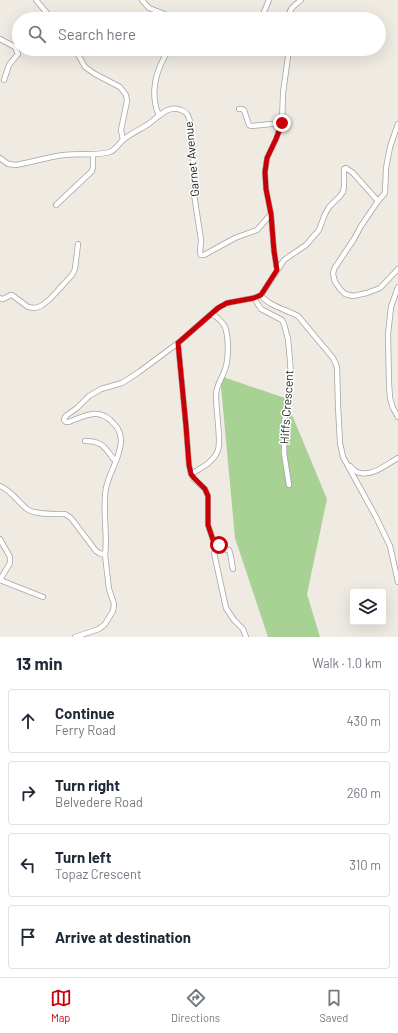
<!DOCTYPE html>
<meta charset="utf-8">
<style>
:root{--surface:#fff;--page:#f2f2f3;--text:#1f2937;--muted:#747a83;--line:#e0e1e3;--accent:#ca0007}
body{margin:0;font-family:Barlow,sans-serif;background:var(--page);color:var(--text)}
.controls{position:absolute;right:12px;bottom:12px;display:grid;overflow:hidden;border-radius:4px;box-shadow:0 4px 16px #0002}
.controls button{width:36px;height:36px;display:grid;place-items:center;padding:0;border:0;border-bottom:1px solid var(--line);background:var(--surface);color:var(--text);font:20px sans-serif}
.stop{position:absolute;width:12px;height:12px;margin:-9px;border:3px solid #ca0007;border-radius:50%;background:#fff}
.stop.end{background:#ca0007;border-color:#fff;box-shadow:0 1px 4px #0008}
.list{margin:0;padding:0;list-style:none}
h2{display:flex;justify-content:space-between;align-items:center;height:52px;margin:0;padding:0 16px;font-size:17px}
h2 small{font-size:13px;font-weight:400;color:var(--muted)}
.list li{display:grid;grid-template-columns:26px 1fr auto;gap:12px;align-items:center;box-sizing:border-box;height:64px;margin:0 8px 8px;padding:0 8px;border:1px solid var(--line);border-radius:4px}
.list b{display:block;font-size:15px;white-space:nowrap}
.list p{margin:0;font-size:13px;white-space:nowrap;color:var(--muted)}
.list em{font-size:13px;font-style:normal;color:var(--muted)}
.icon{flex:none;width:22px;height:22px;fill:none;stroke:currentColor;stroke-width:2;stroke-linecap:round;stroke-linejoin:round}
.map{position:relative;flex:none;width:398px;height:637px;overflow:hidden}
.search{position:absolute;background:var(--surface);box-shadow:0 4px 16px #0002;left:12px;right:12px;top:12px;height:44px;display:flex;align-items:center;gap:10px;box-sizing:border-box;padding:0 14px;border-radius:22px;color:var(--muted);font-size:15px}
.sheet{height:340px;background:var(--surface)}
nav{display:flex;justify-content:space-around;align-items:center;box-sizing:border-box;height:56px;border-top:1px solid var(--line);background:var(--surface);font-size:11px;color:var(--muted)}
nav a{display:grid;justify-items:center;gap:2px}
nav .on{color:var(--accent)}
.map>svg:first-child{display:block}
.forest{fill:#a8d194}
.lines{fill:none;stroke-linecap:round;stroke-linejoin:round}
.minor-casing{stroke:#a4a4a4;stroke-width:6}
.minor{stroke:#fff;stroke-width:4.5}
.route{stroke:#ca0007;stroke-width:5}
.labels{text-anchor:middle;stroke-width:3;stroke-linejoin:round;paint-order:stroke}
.street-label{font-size:12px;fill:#1d1d1d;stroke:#fff}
</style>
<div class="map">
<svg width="398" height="637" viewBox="0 0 398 637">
<rect width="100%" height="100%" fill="#efeae2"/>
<path class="forest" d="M220,376l65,22 42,101 -20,95 13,43h-52l-33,-99z"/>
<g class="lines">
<defs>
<g id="minor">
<path d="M36,0l16,19"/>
<path d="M142,0l7,8 28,11"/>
<path d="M261,19l8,-19"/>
<path d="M288,19c1,-11 6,-13 13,-19"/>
<path d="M0,39l15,8 3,7 -9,11 -5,15"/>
<path d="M75,49l10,18 10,7 25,13 6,8 1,6 -6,29 2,10"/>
<path d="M239,109h3l2,1 5,15 2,1 31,-3"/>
<path d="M159,116c-10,-24 -3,-46 10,-67"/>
<path d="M398,124l-8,23 -4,21 -1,25 -7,8 -17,25 -7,13 -20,30 -1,5 2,8 5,7 5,5 8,2 14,-3 13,-5 18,-19"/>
<path d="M0,158l8,6 8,1c16,-3 32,-8 48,-10 13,-2 34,1 46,-3 7,-3 8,-8 13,-12 7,-6 16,-10 24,-15 10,-6 20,-21 34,-15 6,2 7,5 9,11l4,45v28l7,46 -1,13 1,2h3l31,-17 22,-8 14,-16"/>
<path d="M56,205l36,-34 1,-4v-13"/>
<path d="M277,270l-3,-19 -3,-37 -5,-25 -1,-17 2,-14 9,-19 6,-16 1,-30 6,-44"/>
<path d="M398,287l-7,20 -3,27 1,50 1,14 3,10 5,9"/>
<path d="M261,295c6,10 26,15 37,21l35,42 3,6 1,4 1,38 2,37 3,14 33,60 14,29 8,36"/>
<path d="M0,298l1,1h2l8,-4h1l16,12 7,1 6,-2 9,-7 22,-24 3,-6 3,-25"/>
<path d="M254,298l7,11 21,11 2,4 4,15 2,21 1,17 -7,46v30l5,32"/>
<path d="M178,343l8,83 3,39 2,9 3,5 11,10 3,7v29l8,24 -2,4 12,55 8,12 9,9 3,8"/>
<path d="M85,441c18,0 20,7 30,20"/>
<path d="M350,466c2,2 5,5 7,6 14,6 30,-8 41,-14"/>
<path d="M191,474c10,-6 23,-12 27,-24 1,-3 1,-7 1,-9 0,-16 -3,-31 -3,-46 0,-9 5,-15 8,-23 5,-11 5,-34 1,-45 -3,-6 -8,-10 -13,-13"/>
<path d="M0,486c11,4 18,16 27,23 8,6 28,5 38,5l6,4 25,33 3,2 6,2c3,-22 -3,-44 1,-67 3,-15 14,-30 15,-46 0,-6 -2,-13 -6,-17 -15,-19 -29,-10 -46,-3h-3l-2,-2 1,-3 2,-2 10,-7 12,-12 12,-7 21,-6 17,-11 39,-29 40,-35 9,-5 27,-5 7,-3 23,-35 22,-15 13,-15 6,-16 4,-7 11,-11 3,-4 1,-5v-18l2,-1 7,5 25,28"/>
<path d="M0,539l10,18v6l-10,17"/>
<path d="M214,543l5,2 3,4 7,1c3,7 2,12 4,19"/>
<path d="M0,580l43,17"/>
<path d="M75,637l24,-8 6,-5 8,-13 1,-7 -5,-15 -4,-34"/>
</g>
</defs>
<use href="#minor" class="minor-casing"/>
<use href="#minor" class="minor"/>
</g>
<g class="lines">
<path class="route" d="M219,545l-5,-2 -6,-18v-29l-3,-7 -11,-11 -3,-4 -2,-9 -3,-39 -8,-83 40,-35 9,-5 27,-5 7,-3 16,-25 -3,-19 -3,-37 -5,-25 -1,-17 2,-14 9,-19 6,-16"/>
</g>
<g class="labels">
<g class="street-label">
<text transform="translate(192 159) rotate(-95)" y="4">Garnet Avenue</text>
<text transform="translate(287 407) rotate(-86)" y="4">Hiffs Crescent</text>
</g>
</g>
</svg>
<div class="controls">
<button><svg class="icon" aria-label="layers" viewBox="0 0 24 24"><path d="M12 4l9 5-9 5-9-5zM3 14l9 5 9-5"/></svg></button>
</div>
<div class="stop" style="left:219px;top:545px"></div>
<div class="stop end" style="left:282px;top:123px"></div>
<div class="search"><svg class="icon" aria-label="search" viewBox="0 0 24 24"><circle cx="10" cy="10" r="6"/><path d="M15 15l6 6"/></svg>Search here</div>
</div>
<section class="sheet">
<h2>13 min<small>Walk · 1.0 km</small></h2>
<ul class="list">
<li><svg class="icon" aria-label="ahead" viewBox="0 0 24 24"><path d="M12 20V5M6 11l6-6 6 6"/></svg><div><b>Continue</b><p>Ferry Road</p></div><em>430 m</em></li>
<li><svg class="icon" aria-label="right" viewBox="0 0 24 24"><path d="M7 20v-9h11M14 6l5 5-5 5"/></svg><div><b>Turn right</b><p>Belvedere Road</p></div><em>260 m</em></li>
<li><svg class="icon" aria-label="left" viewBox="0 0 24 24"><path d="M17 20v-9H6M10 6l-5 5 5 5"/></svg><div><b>Turn left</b><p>Topaz Crescent</p></div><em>310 m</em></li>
<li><svg class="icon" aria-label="arrive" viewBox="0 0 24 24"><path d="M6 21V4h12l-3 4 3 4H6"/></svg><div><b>Arrive at destination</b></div></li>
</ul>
</section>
<nav>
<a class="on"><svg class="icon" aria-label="map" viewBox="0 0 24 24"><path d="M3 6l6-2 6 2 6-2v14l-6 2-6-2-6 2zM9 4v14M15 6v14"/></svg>Map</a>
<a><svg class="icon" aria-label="directions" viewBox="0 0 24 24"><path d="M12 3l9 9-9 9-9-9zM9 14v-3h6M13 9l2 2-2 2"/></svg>Directions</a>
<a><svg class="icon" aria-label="saved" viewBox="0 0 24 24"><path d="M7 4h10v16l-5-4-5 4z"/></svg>Saved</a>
</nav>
